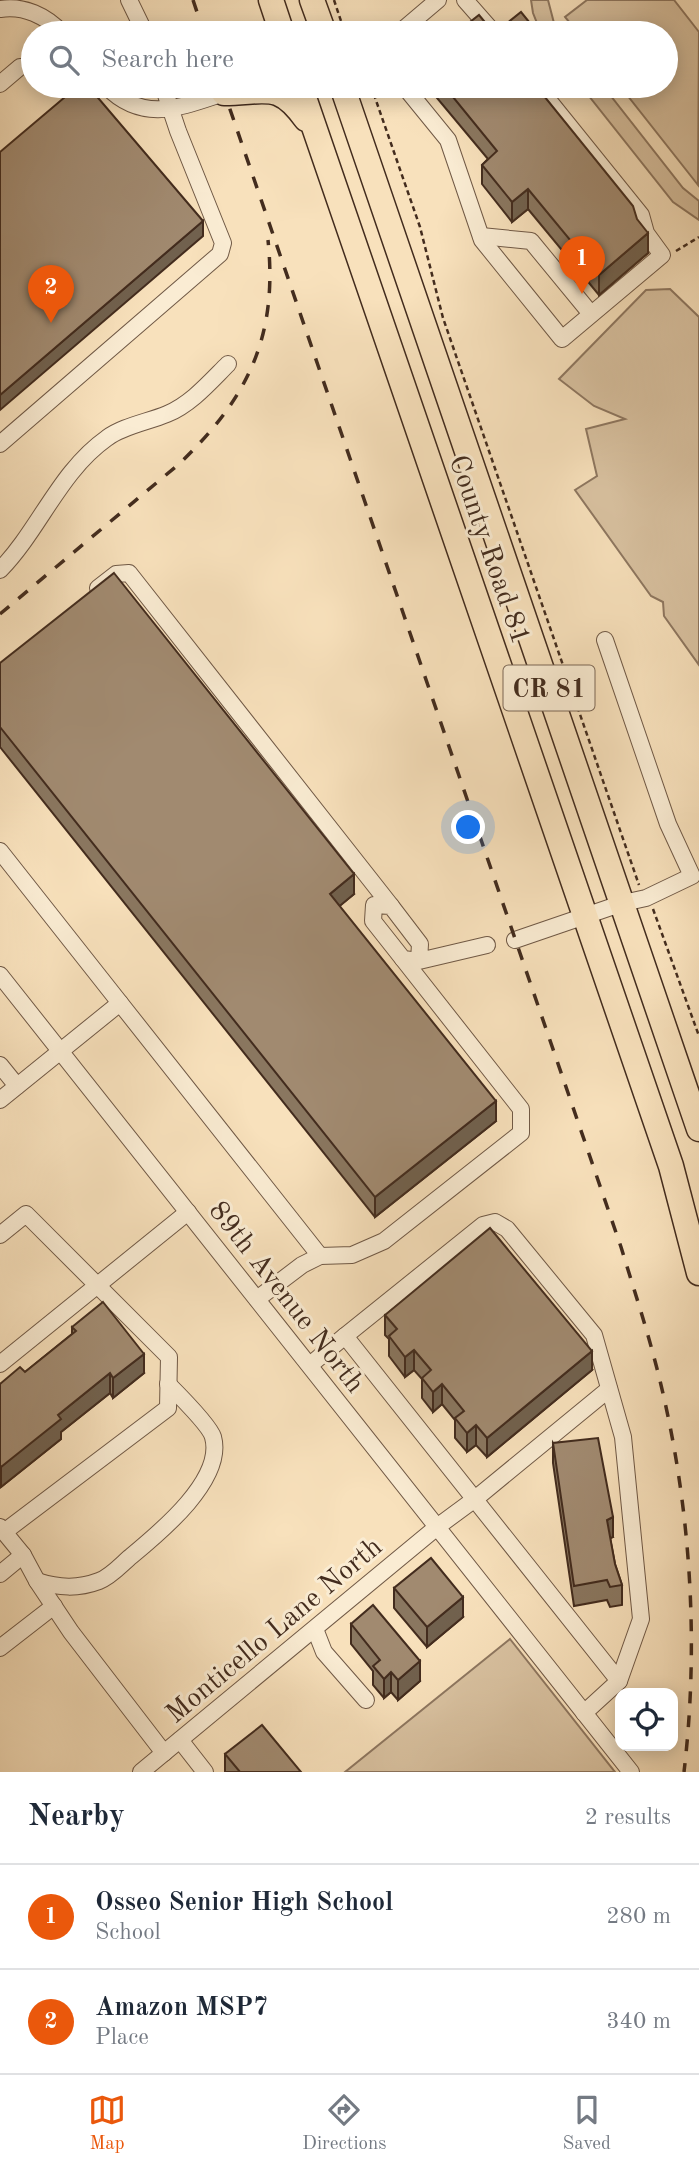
<!DOCTYPE html>
<style>
:root{--surface:#fff;--page:#f6f6f7;--text:#1f2937;--muted:#747a83;--line:#e0e1e3;--accent:#ea580c}
body{margin:0;font-family:"Old Standard TT",serif;background:var(--page);color:var(--text)}
.controls{position:absolute;right:21px;bottom:21px;display:grid;overflow:hidden;border-radius:14px;box-shadow:0 4px 18px #0003}
.controls button{width:63px;height:63px;display:grid;place-items:center;padding:0;border:0;border-bottom:2px solid var(--line);background:var(--surface);color:var(--text);font:35px sans-serif}
.you{position:absolute;left:469px;top:828px;width:24px;height:24px;margin:-18px;border:5px solid #fff;border-radius:50%;background:#1a73e8;box-shadow:0 0 0 10px #1a73e833}
.badge{display:grid;place-items:center;width:46px;height:46px;border-radius:50%;background:var(--accent);color:#fff;font-size:23px;font-weight:700}
.pin{position:absolute;translate:-50% -58px;filter:drop-shadow(0 2px 4px #0008)}
.pin::after{content:'';position:absolute;top:37px;width:24px;height:21px;background:inherit;clip-path:polygon(0 0,100% 0,50% 100%)}
.list{margin:0;padding:0;list-style:none}
h2{display:flex;justify-content:space-between;align-items:center;height:91px;margin:0;padding:0 28px;font-size:30px}
h2 small{font-size:23px;font-weight:400;color:var(--muted)}
.list li{display:grid;grid-template-columns:46px 1fr auto;gap:21px;align-items:center;box-sizing:border-box;height:105px;padding:0 28px;border-top:2px solid var(--line)}
.list b{display:block;font-size:26px;white-space:nowrap}
.list p{margin:0;font-size:23px;white-space:nowrap;color:var(--muted)}
.list em{font-size:23px;font-style:normal;color:var(--muted)}
.icon{flex:none;width:38px;height:38px;fill:none;stroke:currentColor;stroke-width:2;stroke-linecap:round;stroke-linejoin:round}
.map{position:relative;flex:none;width:699px;height:1772px;overflow:hidden}
.search{position:absolute;background:var(--surface);box-shadow:0 4px 18px #0003;left:21px;right:21px;top:21px;height:77px;display:flex;align-items:center;gap:18px;box-sizing:border-box;padding:0 24px;border-radius:38px;color:var(--muted);font-size:26px}
.sheet{height:301px;background:var(--surface)}
nav{display:flex;justify-content:space-around;align-items:center;box-sizing:border-box;height:98px;border-top:2px solid var(--line);background:var(--surface);font-size:19px;color:var(--muted)}
nav a{display:grid;justify-items:center;gap:4px}
nav .on{color:var(--accent)}
.map>svg:first-child{display:block}
.green{fill:#d9c2a1;stroke:#8e7760;stroke-width:2}
.lines{fill:none;stroke-linecap:round;stroke-linejoin:round}
.minor-casing{stroke:#705946;stroke-width:18}
.highway-casing{stroke:#432c1e;stroke-width:27}
.path{stroke:#432c1e;stroke-width:2.5;stroke-dasharray:5 3.5;stroke-linecap:butt}
.minor{stroke:#faecd3;stroke-width:16}
.highway{stroke:#f8e1bc;stroke-width:24}
.rail{stroke:#432c1e;stroke-width:3.5;stroke-dasharray:12 12;stroke-linecap:butt}
.wall{fill:#8a7760;stroke:#432c1e;stroke-width:2}
.shaded-wall{fill:#71614e;stroke:#432c1e;stroke-width:2}
.building{fill:#a18a70;stroke:#432c1e;stroke-width:2}
.labels{text-anchor:middle;stroke-width:6;stroke-linejoin:round;paint-order:stroke}
.shield{fill:#faecd3;stroke:#7a6654;stroke-width:2}
.shield-label{font-size:26px;font-weight:bold;fill:#432c1e}
.street-label{font-size:28px;fill:#432c1e;stroke:#faecd3}
</style>
<div class="map">
<svg width="699" height="1772" viewBox="0 0 699 1772">
<rect width="100%" height="100%" fill="#f8e1bc"/>
<filter id="stains"><feTurbulence type="fractalNoise" baseFrequency=".00286" numOctaves="4"/><feColorMatrix values="0 0 0 0 .2 0 0 0 0 .09 0 0 0 0 .02 0 0 0 .5 -.17"/></filter>
<radialGradient id="worn" r=".72"><stop offset=".6" stop-color="#630" stop-opacity="0"/><stop offset="1" stop-color="#630" stop-opacity=".3"/></radialGradient>
<g class="green">
<path d="M531,0h17l6,23 7,10h-20l-8,-20z"/>
<path d="M587,0h87l25,32 -1,153 -78,-99h46v-53h-88l-13,-16z"/>
<path d="M581,86h22l80,102 16,13v19l-26,-18z"/>
<path d="M670,289l29,28v348l-35,-49 -1,-14 -12,-6 -76,-106 22,-14 -11,-47 39,-10 -31,-13 -35,-27 87,-89z"/>
<path d="M510,1639l105,133h-270z"/>
</g>
<g class="lines">
<defs>
<g id="minor">
<path d="M129,0l16,33"/>
<path d="M465,0l29,33"/>
<path d="M0,9c24,-4 46,7 62,24"/>
<path d="M399,33l39,-33"/>
<path d="M0,84l20,-17"/>
<path d="M106,86c37,38 75,21 118,7"/>
<path d="M404,86l44,54 34,100 80,99 100,-84 -16,-22 -5,-18 -104,-129"/>
<path d="M481,236l50,5 60,73"/>
<path d="M0,444l220,-190 3,-11 -45,-112 -15,-45"/>
<path d="M0,570c40,-41 59,-98 107,-132 16,-12 41,-16 60,-24 24,-10 42,-31 61,-50"/>
<path d="M98,588l18,-14 13,-1 262,333"/>
<path d="M0,851l120,152"/>
<path d="M515,940l108,-37 23,-5 46,-22 -24,-52 -63,-184"/>
<path d="M419,961l1,-17 -29,-38 -17,-1 -1,16 30,38 16,2 68,-16"/>
<path d="M0,975l631,797"/>
<path d="M0,1065l17,21"/>
<path d="M0,1100l120,-97 200,253"/>
<path d="M0,1235l26,-21 143,143 -1,51 -164,124"/>
<path d="M257,1299l45,-34 18,-9 32,-1 32,-14 137,-108v-24l-118,-150"/>
<path d="M345,1336l138,-111 12,-3 12,7 87,106 29,102 18,182 -22,62"/>
<path d="M0,1364l188,-152"/>
<path d="M310,1365l35,-29 274,345 -35,32"/>
<path d="M0,1527l23,28 14,26 34,51 93,121"/>
<path d="M0,1574l23,-19"/>
<path d="M37,1581c22,7 41,8 62,0 11,-4 21,-15 30,-23 29,-24 96,-78 84,-121 -3,-11 -35,-43 -45,-53"/>
<path d="M315,1629l9,23 42,48"/>
<path d="M0,1648l54,-42"/>
<path d="M180,1740l25,32"/>
<path d="M141,1772l296,-245 38,-28 134,-110"/>
</g>
<g id="highway">
<path d="M271,0l11,33"/>
<path d="M312,0l12,33"/>
<path d="M300,86l371,1080 28,107"/>
<path d="M342,86l357,1043"/>
<path d="M224,93c42,0 54,-13 82,26"/>
</g>
</defs>
<use href="#minor" class="minor-casing"/>
<use href="#highway" class="highway-casing"/>
<g class="path">
<path d="M334,0l11,33"/>
<path d="M371,86l49,141 23,91 196,567"/>
<path d="M676,251l23,-14"/>
<path d="M653,909l46,127"/>
</g>
<use href="#minor" class="minor"/>
<use href="#highway" class="highway"/>
<g class="rail">
<path d="M193,0l11,33"/>
<path d="M222,86l399,1161c14,46 29,91 40,138 30,125 38,260 23,387"/>
<path d="M0,614l179,-150c69,-66 99,-127 89,-224"/>
</g>
</g>
<g class="wall">
<path d="M506,24l32,9h-32z"/>
<path d="M427,86h109l112,167 -49,42 -71,-86 -16,13 -30,-38v-19l6,-6z"/>
<path d="M0,663l354,231 -15,12 157,215 -121,96 -375,-470z"/>
<path d="M385,1315l207,55 -105,87 -11,-12 -9,7 -12,-14v-18l-13,-16 -9,8 -11,-14v-19l-8,-9 -9,7 -16,-21v-17l-4,-4z"/>
<path d="M72,1327l72,46 -31,25 -3,-5 -49,39v7l-60,48 -1,-2v-101l25,-12 47,-38z"/>
<path d="M553,1443l60,94 -3,1 5,26 7,21v20l-12,2 -3,-7 -33,6 -21,-143z"/>
<path d="M394,1588l69,29 -36,30 -33,-39z"/>
<path d="M351,1624l69,57 -22,19 -7,-8 -7,6 -11,-13v-14l-22,-27z"/>
<path d="M225,1754l76,18h-76z"/>
</g>
<g class="shaded-wall">
<path d="M528,189v20l-16,13v-20z"/>
<path d="M203,221v15l-203,174v-15z"/>
<path d="M648,233v20l-49,42v-20z"/>
<path d="M354,874v20l-24,20v-20z"/>
<path d="M496,1101v20l-121,96v-20z"/>
<path d="M414,1350v20l-9,7v-20z"/>
<path d="M592,1351v19l-105,87v-19z"/>
<path d="M144,1354v19l-31,25v-20z"/>
<path d="M110,1373v20l-49,39v7l-60,48v-20l57,-52z"/>
<path d="M442,1384v20l-9,8v-20z"/>
<path d="M476,1425v20l-9,7v-19z"/>
<path d="M613,1517v20l-6,3v-20z"/>
<path d="M463,1597v20l-36,30v-20z"/>
<path d="M420,1661v20l-22,19v-20z"/>
<path d="M391,1672v20l-7,6v-19z"/>
</g>
<g class="building">
<path d="M521,12l17,21h-25l-7,-9z"/>
<path d="M479,15l15,18h-38z"/>
<path d="M78,86h10l115,135 -203,174v-243z"/>
<path d="M444,86h92l97,120 4,13 11,14 -49,42 -71,-86 -16,13 -30,-37 15,-14z"/>
<path d="M114,573l240,301 -24,20 166,207 -121,96 -375,-470v-64z"/>
<path d="M490,1228l102,123 -105,87 -11,-13 -9,8 -12,-15 9,-7 -22,-27 -9,8 -11,-14 9,-8 -17,-20 -9,7 -16,-21 8,-7 -12,-14z"/>
<path d="M103,1302l41,52 -31,24 -3,-5 -52,42 3,4 -60,48 -1,-2v-81l20,-17 5,5 51,-41 -4,-4z"/>
<path d="M598,1438l15,79 -6,3 8,44 7,21 -12,2 -3,-7 -33,6 -21,-143z"/>
<path d="M431,1558l32,39 -36,30 -33,-39z"/>
<path d="M373,1605l47,56 -22,19 -7,-8 -7,7 -11,-13 7,-6 -29,-36z"/>
<path d="M262,1725l39,47h-61l-15,-18z"/>
</g>
<g class="labels">
<rect class="shield" x="503.5" y="665.5" width="91" height="45" rx="5"/>
<g class="shield-label">
<text x="549" y="697">CR 81</text>
</g>
<g class="street-label">
<text transform="translate(491 549) rotate(71)" y="10">County Road 81</text>
<text transform="translate(288 1296) rotate(52)" y="10">89th Avenue North</text>
<text transform="translate(273 1629) rotate(-40)" y="10">Monticello Lane North</text>
</g>
</g>
<rect width="100%" height="100%" filter="url(#stains)"/>
<rect width="100%" height="100%" fill="url(#worn)"/>
</svg>
<div class="controls">
<button><svg class="icon" aria-label="locate" viewBox="0 0 24 24"><circle cx="12" cy="12" r="6"/><path d="M12 2v4M12 18v4M2 12h4M18 12h4"/></svg></button>
</div>
<div class="you"></div>
<div class="pin badge" style="left:582px;top:294px">1</div>
<div class="pin badge" style="left:51px;top:323px">2</div>
<div class="search"><svg class="icon" aria-label="search" viewBox="0 0 24 24"><circle cx="10" cy="10" r="6"/><path d="M15 15l6 6"/></svg>Search here</div>
</div>
<section class="sheet">
<h2>Nearby<small>2 results</small></h2>
<ul class="list">
<li><span class="badge">1</span><div><b>Osseo Senior High School</b><p>School</p></div><em>280 m</em></li>
<li><span class="badge">2</span><div><b>Amazon MSP7</b><p>Place</p></div><em>340 m</em></li>
</ul>
</section>
<nav>
<a class="on"><svg class="icon" aria-label="map" viewBox="0 0 24 24"><path d="M3 6l6-2 6 2 6-2v14l-6 2-6-2-6 2zM9 4v14M15 6v14"/></svg>Map</a>
<a><svg class="icon" aria-label="directions" viewBox="0 0 24 24"><path d="M12 3l9 9-9 9-9-9zM9 14v-3h6M13 9l2 2-2 2"/></svg>Directions</a>
<a><svg class="icon" aria-label="saved" viewBox="0 0 24 24"><path d="M7 4h10v16l-5-4-5 4z"/></svg>Saved</a>
</nav>
